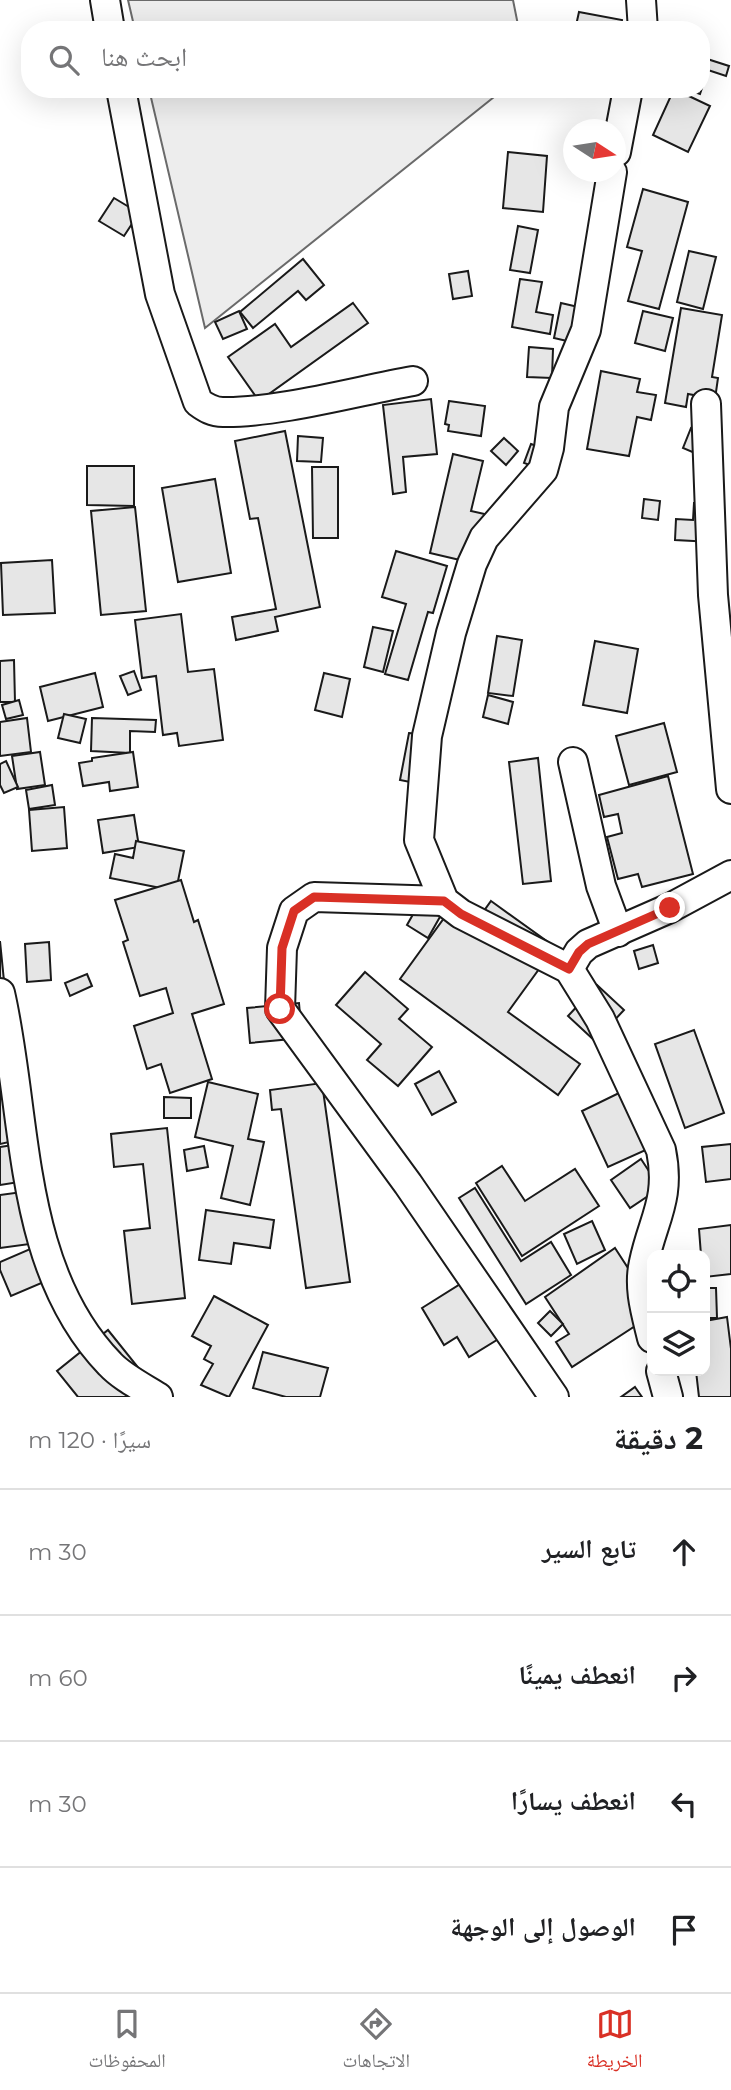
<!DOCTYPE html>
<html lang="ar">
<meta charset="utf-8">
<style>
:root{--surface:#fff;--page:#f2f2f2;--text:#202124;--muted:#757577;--line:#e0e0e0;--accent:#d93025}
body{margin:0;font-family:Montserrat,"Noto Naskh Arabic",sans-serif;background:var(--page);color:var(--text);direction:rtl}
.controls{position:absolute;right:21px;bottom:21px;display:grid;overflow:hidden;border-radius:14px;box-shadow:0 7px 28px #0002}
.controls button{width:63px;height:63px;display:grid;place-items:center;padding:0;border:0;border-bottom:2px solid var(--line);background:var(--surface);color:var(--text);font:35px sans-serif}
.compass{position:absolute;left:563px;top:119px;width:63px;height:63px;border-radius:50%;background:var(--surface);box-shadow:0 7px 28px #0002;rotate:102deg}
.stop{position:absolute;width:21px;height:21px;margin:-16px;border:5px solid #d93025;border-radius:50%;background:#fff}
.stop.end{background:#d93025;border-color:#fff;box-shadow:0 2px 7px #0008}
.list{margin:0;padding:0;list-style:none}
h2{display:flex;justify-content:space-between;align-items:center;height:91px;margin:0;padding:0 28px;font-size:30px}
h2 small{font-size:23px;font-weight:400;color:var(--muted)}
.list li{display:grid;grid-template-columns:46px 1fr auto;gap:21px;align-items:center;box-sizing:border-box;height:126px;padding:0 28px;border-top:2px solid var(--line)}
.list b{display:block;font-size:26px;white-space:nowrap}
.list em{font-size:23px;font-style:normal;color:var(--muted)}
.icon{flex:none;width:38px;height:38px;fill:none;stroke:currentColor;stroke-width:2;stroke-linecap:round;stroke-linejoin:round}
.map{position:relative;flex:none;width:731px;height:1397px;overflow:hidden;direction:ltr}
.search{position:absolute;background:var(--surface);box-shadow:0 7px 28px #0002;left:21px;right:21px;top:21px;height:77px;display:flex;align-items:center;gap:18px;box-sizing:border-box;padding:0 24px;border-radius:28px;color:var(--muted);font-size:26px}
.sheet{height:595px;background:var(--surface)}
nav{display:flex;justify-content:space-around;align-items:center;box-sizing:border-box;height:98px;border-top:2px solid var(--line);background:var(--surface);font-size:19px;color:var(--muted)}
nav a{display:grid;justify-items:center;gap:4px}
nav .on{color:var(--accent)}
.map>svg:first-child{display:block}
.built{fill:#ededed;stroke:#6a6a6a;stroke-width:2}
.building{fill:#e6e6e6;stroke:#1a1a1a;stroke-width:2}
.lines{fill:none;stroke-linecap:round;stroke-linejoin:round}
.street-casing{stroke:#1a1a1a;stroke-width:32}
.street{stroke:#fff;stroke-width:28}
.route{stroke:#d93025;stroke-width:9}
</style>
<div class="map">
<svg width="731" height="1397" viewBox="0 0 731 1397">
<rect width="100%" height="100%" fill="#fff"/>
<g class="built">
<path d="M128,0h385l6,30h-384z"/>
<path d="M149,89h355l-299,239z"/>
</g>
<g class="building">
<path d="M579,12l43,8 -1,10h-46z"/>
<path d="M701,57l28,9 -3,10 -18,-6 -8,24 -14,-5h15z"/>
<path d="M582,89h28l-1,5z"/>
<path d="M674,89l36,17 -22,46 -35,-17z"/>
<path d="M508,152l39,4 -4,56 -40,-4z"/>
<path d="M643,189l45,13 -29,107 -31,-8 14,-50 -15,-4z"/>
<path d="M114,198l25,15 -15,23 -25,-15z"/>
<path d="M518,226l20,4 -8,43 -20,-3z"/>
<path d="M689,251l27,6 -13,52 -26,-7z"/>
<path d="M303,259l21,26 -18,15 -8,-9 -45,37 -13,-16z"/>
<path d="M468,271l4,25 -19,3 -4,-25z"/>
<path d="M520,279l22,3 -6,30 17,3 -3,19 -38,-7z"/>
<path d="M353,303l15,20 -109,78 -31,-44 47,-33 16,23z"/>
<path d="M561,303l26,6 -7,35 -26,-6z"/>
<path d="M681,308l41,7 -10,62 6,1 -3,21 -27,-5 -2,13 -21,-4z"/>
<path d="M239,311l8,18 -24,10 -8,-17z"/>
<path d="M643,311l30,7 -8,33 -30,-8z"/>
<path d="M529,347l24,2 -1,29 -25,-1z"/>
<path d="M601,371l39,8 -3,13 19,3 -5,25 -14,-3 -8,39 -42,-7z"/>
<path d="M431,399l6,55 -34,3 3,35 -13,2 -10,-89z"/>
<path d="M449,401l36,5 -4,30 -33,-5 1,-6 -4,-1z"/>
<path d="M691,428l14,5 -8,21 -14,-6z"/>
<path d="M285,431l35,176 -45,10 3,14 -42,9 -4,-23 44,-8 -18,-91 -8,1 -15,-78z"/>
<path d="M298,436l25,2 -2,24 -24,-1z"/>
<path d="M504,438l14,13 -12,14 -15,-14z"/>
<path d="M531,444l20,7 -7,19 -20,-7z"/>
<path d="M453,454l30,7 -12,50 18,4 -12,49 -47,-11z"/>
<path d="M87,466h47v40l-47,-1z"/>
<path d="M312,467h26v71h-25z"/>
<path d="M215,479l16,94 -53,9 -16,-94z"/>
<path d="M644,499l16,2 -2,19 -16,-2z"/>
<path d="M694,503l21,1 -3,38 -37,-2 1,-21 17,1z"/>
<path d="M135,507l11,104 -45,4 -10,-104z"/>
<path d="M396,551l51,15 -14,47 -5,-1 -20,68 -23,-6 21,-70 -24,-7z"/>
<path d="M52,560l3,53 -52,2 -2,-52z"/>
<path d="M181,614l7,58 26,-3 9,71 -44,6 -2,-13 -14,2 -7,-59 -14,2 -7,-58z"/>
<path d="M373,627l20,4 -10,41 -19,-5z"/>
<path d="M497,636l25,4 -9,56 -25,-3z"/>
<path d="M595,641l43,8 -11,64 -44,-8z"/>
<path d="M14,660l1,42h-15v-41z"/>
<path d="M134,671l7,19 -13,5 -8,-19z"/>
<path d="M95,673l8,34 -55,14 -8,-34z"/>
<path d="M324,673l26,6 -8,38 -27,-7z"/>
<path d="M488,695l25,7 -5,22 -25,-7z"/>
<path d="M19,700l4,15 -17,4 -4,-14z"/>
<path d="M64,714l22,5 -6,24 -22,-5z"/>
<path d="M27,718l4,34 -31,4v-34z"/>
<path d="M92,718l64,2 -1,12 -25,-1v22l-39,-2z"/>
<path d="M664,723l13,49 -48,13 -13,-49z"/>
<path d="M409,733l8,1 13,52 -30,-6z"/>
<path d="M40,752l5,33 -28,4 -5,-33z"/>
<path d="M133,752l5,35 -28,4 -1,-9 -26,4 -4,-23 13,-2v-3z"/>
<path d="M538,758l13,123 -28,3 -14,-122z"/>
<path d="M6,761l12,26 -14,6 -4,-8v-21z"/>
<path d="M668,776l25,98 -51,13 -4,-13 -20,5 -11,-42 15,-4 -4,-19 -14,3 -5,-22z"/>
<path d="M52,785l3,20 -26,4 -3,-19z"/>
<path d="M64,807l3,41 -35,3 -3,-41z"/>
<path d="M134,815l5,32 -36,6 -5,-33z"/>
<path d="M136,841l48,10 -8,40 -66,-13 5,-24 18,4z"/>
<path d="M181,880l13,42 4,-2 26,84 -32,10 20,65 -42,14 -9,-29 -14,5 -13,-43 39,-13 -7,-25 -26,8 -17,-54 5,-2 -13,-40z"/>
<path d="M491,901l64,46 -47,65 72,52 -22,31 -158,-116 55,-76 23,16z"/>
<path d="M420,902l21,13 -13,23 -21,-13z"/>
<path d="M0,941l9,90 -9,1z"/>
<path d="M49,942l2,38 -24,2 -2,-38z"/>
<path d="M653,945l5,18 -19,6 -5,-18z"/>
<path d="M365,972l43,37 -9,10 33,28 -34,39 -31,-26 14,-16 -45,-39z"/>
<path d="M87,974l5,12 -22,10 -5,-13z"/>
<path d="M597,985l27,25 -29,31 -27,-25z"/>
<path d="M299,1003l3,35 -52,5 -3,-35z"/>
<path d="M694,1030l30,83 -39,15 -30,-84z"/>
<path d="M0,1034l23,105 -23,5z"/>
<path d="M439,1071l17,31 -24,13 -17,-31z"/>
<path d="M208,1082l50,12 -10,45 16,3 -14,63 -29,-7 12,-52 -38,-9z"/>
<path d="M322,1083l28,199 -44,6 -25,-179 -9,1 -2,-20z"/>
<path d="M619,1093l49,47 -60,27 -26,-56z"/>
<path d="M164,1097l27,1v20h-27z"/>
<path d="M167,1128l18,170 -53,6 -8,-73 26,-3 -7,-64 -29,3 -3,-33z"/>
<path d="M26,1143l6,37 -32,5v-38z"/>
<path d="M731,1144v35l-25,3 -4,-35z"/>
<path d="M204,1146l4,21 -21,4 -3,-21z"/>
<path d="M641,1159l19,29 -30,20 -19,-28z"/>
<path d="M502,1166l23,35 50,-32 24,37 -77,50 -46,-73z"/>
<path d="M475,1188l46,73 30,-19 20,33 -45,29 -67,-106z"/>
<path d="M44,1189l8,52 -52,7v-53z"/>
<path d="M206,1210l68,10 -4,28 -36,-5 -3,21 -32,-4z"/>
<path d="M592,1221l13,29 -28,14 -13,-30z"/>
<path d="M731,1225v49l-26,3v-22h-4l-2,-26z"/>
<path d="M51,1240l14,33 -54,23 -11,-26v-8z"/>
<path d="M615,1248l37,57v10l-80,52 -16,-25 13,-8 -24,-37z"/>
<path d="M470,1278l35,57 -36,22 -12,-20 -13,8 -22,-37z"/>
<path d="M705,1288h11l1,30h-12z"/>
<path d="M214,1296l54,29 -39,72 -28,-12 12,-21 -9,-5 7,-13 -19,-10z"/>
<path d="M550,1311l13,13 -12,12 -13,-13z"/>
<path d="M727,1317l4,32v48h-32l-3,-26h9v-50z"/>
<path d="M108,1330l41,51 -20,16h-51l-21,-26z"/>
<path d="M263,1352l65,16 -8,29h-34l-33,-9z"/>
<path d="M635,1387l7,10h-21z"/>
</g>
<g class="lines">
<defs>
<g id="street">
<path d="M105,0l5,30"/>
<path d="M641,0l2,30"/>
<path d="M121,89l39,205 38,108c8,6 15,10 25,10 55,1 134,-21 190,-31"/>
<path d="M616,152l12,-63"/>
<path d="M612,172l-26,158 -32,77 -5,41 -6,22 -59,68 -12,26 -21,69 -24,103 -8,104 25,61 17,13 108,55 31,50 61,131c10,49 -8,69 -17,112 -6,26 2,51 8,76"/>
<path d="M706,404l7,191 18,194"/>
<path d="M573,762l28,124 17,46"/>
<path d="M444,901l-130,-4 -20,14 -12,37 -2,61 128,175 146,213"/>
<path d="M569,969l10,-17 9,-8 82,-36 61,-33"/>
<path d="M0,993c28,122 16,274 110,371 12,13 32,23 48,33"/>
<path d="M661,1371l7,26"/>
</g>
</defs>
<use href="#street" class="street-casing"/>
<use href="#street" class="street"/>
</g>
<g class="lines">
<path class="route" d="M280,1009l2,-61 12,-37 20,-14 130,4 17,13 108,55 10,-17 9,-8 82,-36"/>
</g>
</svg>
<div class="controls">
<button><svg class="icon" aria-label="locate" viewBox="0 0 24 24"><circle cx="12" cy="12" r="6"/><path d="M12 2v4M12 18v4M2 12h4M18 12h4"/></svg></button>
<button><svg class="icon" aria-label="layers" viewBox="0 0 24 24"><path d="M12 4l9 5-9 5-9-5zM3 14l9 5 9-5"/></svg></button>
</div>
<svg class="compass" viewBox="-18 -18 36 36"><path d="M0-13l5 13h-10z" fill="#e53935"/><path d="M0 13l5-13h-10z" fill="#757577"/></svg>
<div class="stop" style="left:280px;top:1009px"></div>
<div class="stop end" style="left:670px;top:908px"></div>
<div class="search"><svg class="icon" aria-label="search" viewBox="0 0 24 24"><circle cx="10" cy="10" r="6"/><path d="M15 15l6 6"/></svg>ابحث هنا</div>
</div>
<section class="sheet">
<h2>2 دقيقة<small>سيرًا · 120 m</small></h2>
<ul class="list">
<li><svg class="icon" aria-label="ahead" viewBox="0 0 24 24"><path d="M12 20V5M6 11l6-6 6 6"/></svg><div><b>تابع السير</b></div><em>30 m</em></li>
<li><svg class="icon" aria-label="right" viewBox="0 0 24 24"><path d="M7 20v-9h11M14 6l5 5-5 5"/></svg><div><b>انعطف يمينًا</b></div><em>60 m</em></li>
<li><svg class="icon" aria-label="left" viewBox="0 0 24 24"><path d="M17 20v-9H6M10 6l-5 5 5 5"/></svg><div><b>انعطف يسارًا</b></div><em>30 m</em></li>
<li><svg class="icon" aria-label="arrive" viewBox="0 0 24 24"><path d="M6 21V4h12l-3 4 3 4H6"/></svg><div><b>الوصول إلى الوجهة</b></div></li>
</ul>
</section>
<nav>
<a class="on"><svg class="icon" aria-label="map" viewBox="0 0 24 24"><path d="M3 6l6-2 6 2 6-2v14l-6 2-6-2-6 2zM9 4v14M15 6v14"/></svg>الخريطة</a>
<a><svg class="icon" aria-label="directions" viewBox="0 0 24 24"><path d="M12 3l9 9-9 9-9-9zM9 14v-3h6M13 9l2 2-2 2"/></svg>الاتجاهات</a>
<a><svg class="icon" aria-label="saved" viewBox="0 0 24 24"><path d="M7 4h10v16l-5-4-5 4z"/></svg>المحفوظات</a>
</nav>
